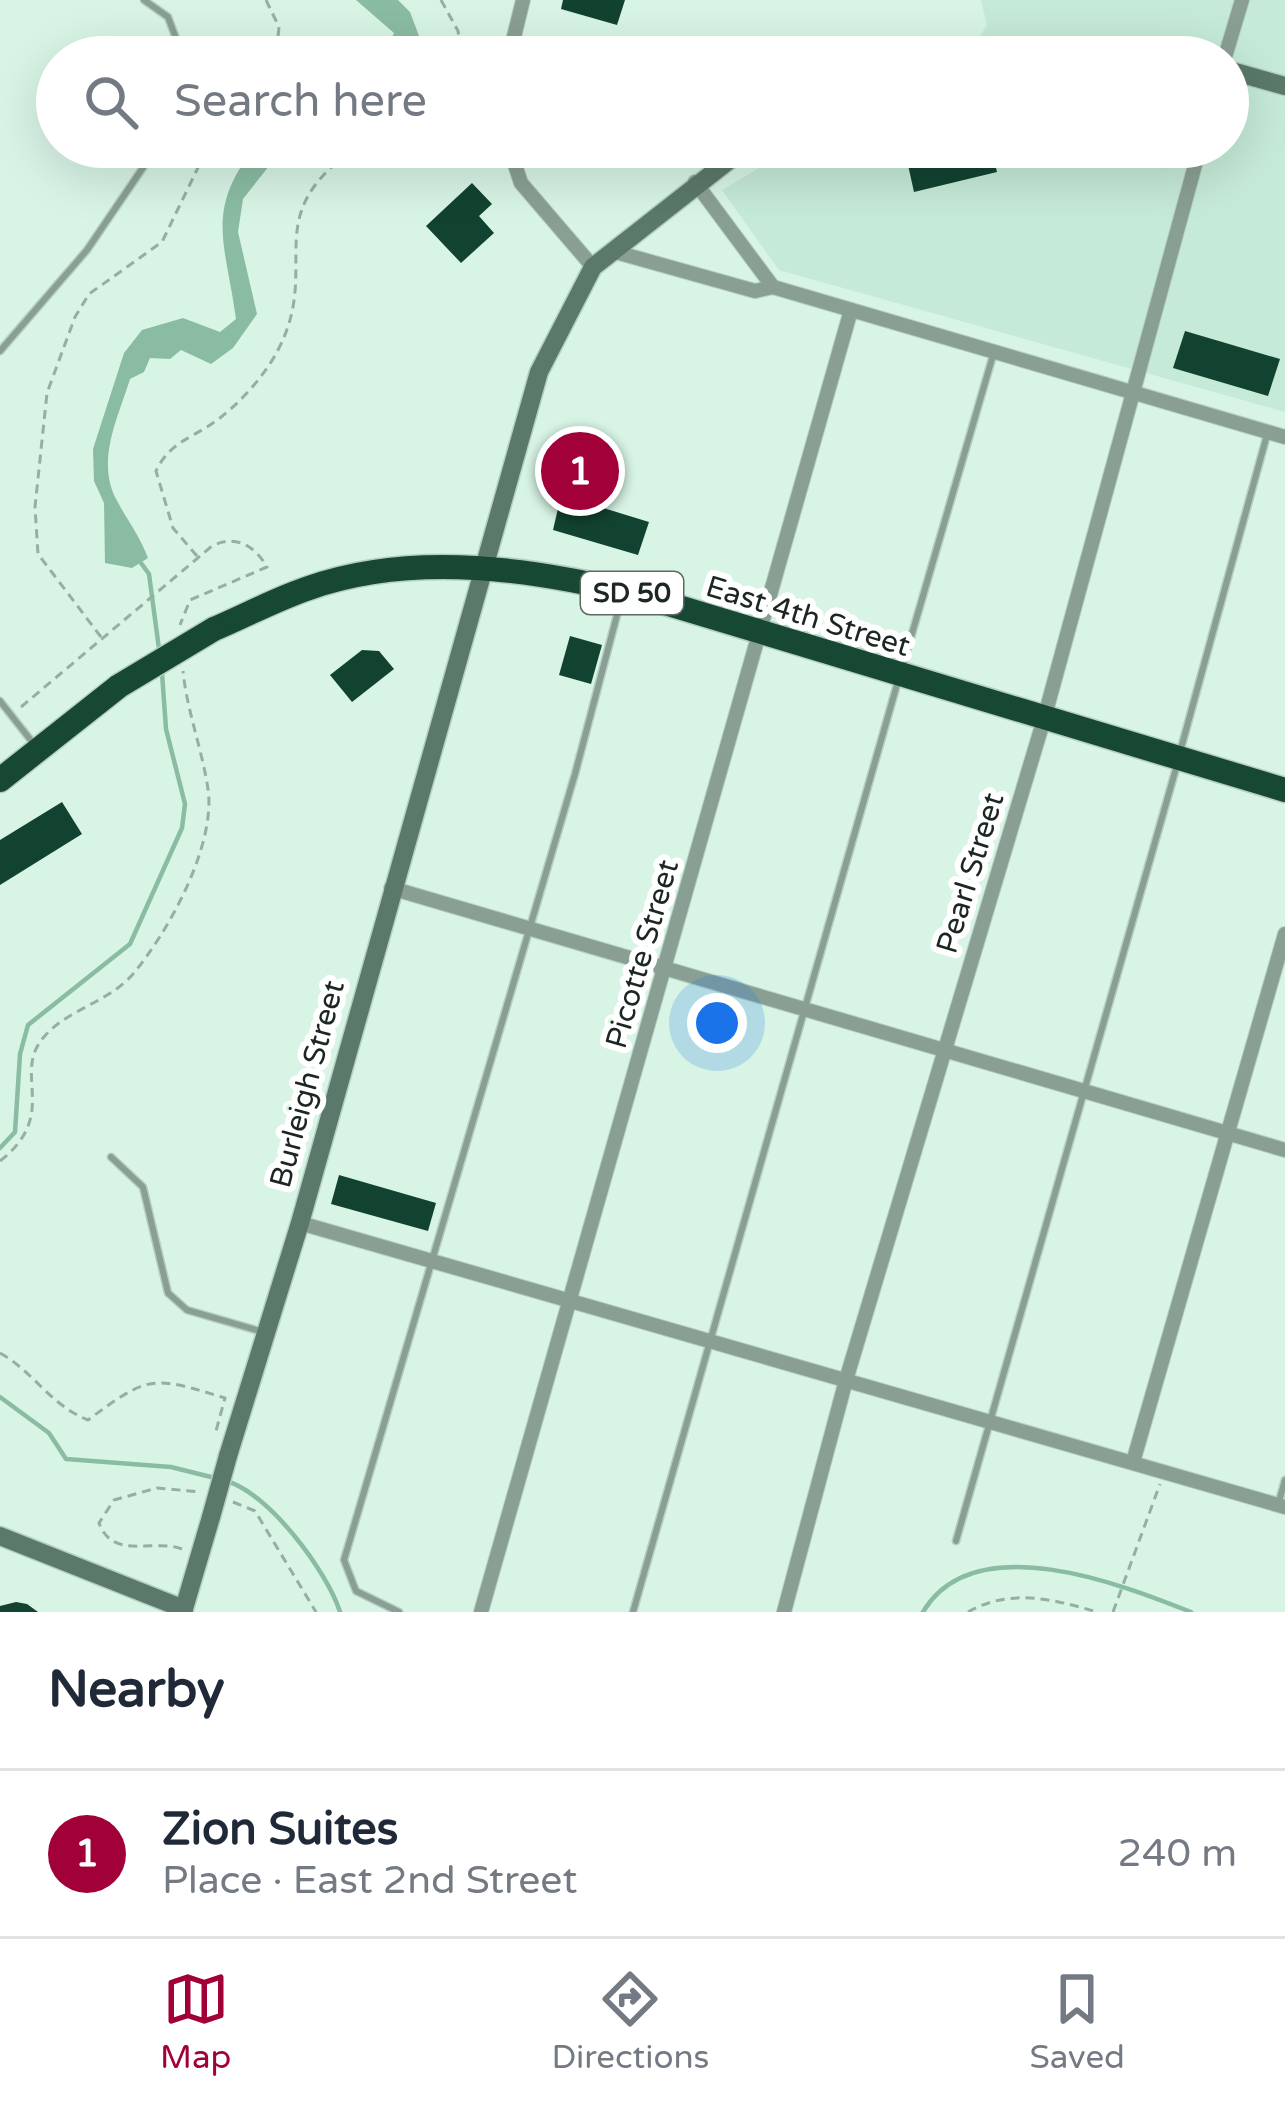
<!DOCTYPE html>
<meta charset="utf-8">
<style>
:root{--surface:#fff;--page:#f6f6f7;--text:#1f2937;--muted:#747a83;--line:#e0e1e3;--accent:#a10038}
body{margin:0;font-family:"Varela Round",sans-serif;background:var(--page);color:var(--text)}
.you{position:absolute;left:717px;top:1023px;width:42px;height:42px;margin:-30px;border:9px solid #fff;border-radius:50%;background:#1a73e8;box-shadow:0 0 0 18px #1a73e833}
.badge{display:grid;place-items:center;width:78px;height:78px;border-radius:50%;background:var(--accent);color:#fff;font-size:39px;font-weight:700}
.pin{position:absolute;translate:-50% -50%;border:6px solid #fff;box-shadow:0 3px 12px #0006}
.list{margin:0;padding:0;list-style:none}
h2{display:flex;justify-content:space-between;align-items:center;height:156px;margin:0;padding:0 48px;font-size:51px}
h2 small{font-size:39px;font-weight:400;color:var(--muted)}
.list li{display:grid;grid-template-columns:78px 1fr auto;gap:36px;align-items:center;box-sizing:border-box;height:168px;padding:0 48px;border-top:3px solid var(--line)}
.list b{display:block;font-size:45px;white-space:nowrap}
.list p{margin:0;font-size:39px;white-space:nowrap;color:var(--muted)}
.list em{font-size:39px;font-style:normal;color:var(--muted)}
.icon{flex:none;width:66px;height:66px;fill:none;stroke:currentColor;stroke-width:2;stroke-linecap:round;stroke-linejoin:round}
.map{position:relative;flex:none;width:1285px;height:1612px;overflow:hidden}
.search{position:absolute;background:var(--surface);box-shadow:0 12px 48px #0002;left:36px;right:36px;top:36px;height:132px;display:flex;align-items:center;gap:30px;box-sizing:border-box;padding:0 42px;border-radius:66px;color:var(--muted);font-size:45px}
.sheet{height:324px;background:var(--surface)}
nav{display:flex;justify-content:space-around;align-items:center;box-sizing:border-box;height:168px;border-top:3px solid var(--line);background:var(--surface);font-size:33px;color:var(--muted)}
nav a{display:grid;justify-items:center;gap:6px}
nav .on{color:var(--accent)}
.map>svg:first-child{display:block}
.built{fill:#c5ead7}
.water{fill:#8abca3}
.lines{fill:none;stroke-linecap:round;stroke-linejoin:round}
.stream{stroke:#8abca3;stroke-width:4.5}
.building{fill:#124330}
.lane-casing{stroke:#b5cfc2;stroke-width:9}
.street-casing{stroke:#b5cfc2;stroke-width:16}
.secondary-casing{stroke:#b5cfc2;stroke-width:21}
.highway-casing{stroke:#b5cfc2;stroke-width:27}
.path{stroke:#97aea2;stroke-width:3;stroke-dasharray:9 6;stroke-linecap:butt}
.lane{stroke:#8a9f94;stroke-width:6}
.street{stroke:#8a9f94;stroke-width:14}
.secondary{stroke:#5a796a;stroke-width:18}
.highway{stroke:#174834;stroke-width:24}
.secondary-bridge-casing{stroke:#b5cfc2;stroke-width:21;stroke-linecap:butt}
.highway-bridge-casing{stroke:#b5cfc2;stroke-width:27;stroke-linecap:butt}
.secondary-bridge{stroke:#5a796a;stroke-width:18}
.highway-bridge{stroke:#174834;stroke-width:24}
.labels{text-anchor:middle;stroke-width:12;stroke-linejoin:round;paint-order:stroke}
.shield{fill:#fff;stroke:#606864;stroke-width:3}
.shield-label{font-size:27px;font-weight:bold;fill:#1c2721}
.street-label{font-size:30px;fill:#1c2721;stroke:#fff}
</style>
<div class="map">
<svg width="1285" height="1612" viewBox="0 0 1285 1612">
<rect width="100%" height="100%" fill="#d7f4e5"/>
<path class="built" d="M981,0h304v412l-506,-142 -57,-80 72,-43h434v-90h-261l20,-32z"/>
<g class="water">
<path d="M356,0h42l12,12 17,45h-65l28,-15 4,-9z"/>
<path d="M255,147h29l-41,52 -5,33 19,82 -24,34 -22,16 -30,-14 -11,9 -20,-1 -6,14 -14,7c-12,39 -34,81 -14,120 11,21 24,37 32,59l-16,10 -27,-5 -1,-60 -10,-22 -1,-32 31,-96 18,-23 41,-12 37,14 16,-13c-10,-75 -32,-108 19,-172z"/>
</g>
<g class="lines">
<g class="stream">
<path d="M141,563l8,11 10,75"/>
<path d="M0,1148l15,-16 5,-78 8,-29 102,-81 52,-116 3,-24 -19,-75 -4,-56"/>
<path d="M0,1397l49,36 17,26 105,8 44,11"/>
<path d="M226,1481c42,11 101,90 114,131"/>
<path d="M923,1612c51,-86 200,-27 268,0"/>
</g>
</g>
<g class="building">
<path d="M563,0h62l-8,25 -56,-16z"/>
<path d="M904,147h87l6,25 -83,20z"/>
<path d="M472,183l20,21 -13,12 15,17 -33,30 -35,-37z"/>
<path d="M1185,331l95,28 -12,37 -95,-28z"/>
<path d="M575,435l28,4 -16,64 62,19 -11,33 -85,-25z"/>
<path d="M570,636l32,9 -11,39 -32,-9z"/>
<path d="M362,650l17,1 15,18 -42,33 -22,-27z"/>
<path d="M62,802l20,32 -82,51v-45z"/>
<path d="M339,1175l97,28 -8,28 -97,-27z"/>
<path d="M16,1602l11,2 11,8h-38v-6z"/>
</g>
<g class="lines">
<defs>
<g id="lane">
<path d="M144,0l24,17 15,40"/>
<path d="M0,351l87,-101 70,-103"/>
<path d="M902,668l92,-316"/>
<path d="M0,701l33,42"/>
<path d="M1180,752l87,-317"/>
<path d="M111,1157l32,30 25,106 19,17 76,22"/>
<path d="M1278,1505l7,-25"/>
<path d="M956,1541l221,-776"/>
<path d="M399,1612l-43,-21 -12,-31 231,-786 46,-174"/>
<path d="M633,1612l265,-931"/>
</g>
<g id="street">
<path d="M509,57l14,-57"/>
<path d="M1225,57l17,-57"/>
<path d="M509,147l12,36 72,84"/>
<path d="M695,182l78,105"/>
<path d="M612,251l143,40 18,-4 512,150"/>
<path d="M391,888l894,262"/>
<path d="M300,1223l985,284"/>
<path d="M1133,1462l152,-528"/>
<path d="M481,1612l370,-1302"/>
<path d="M784,1612l62,-232 198,-661 156,-572"/>
</g>
<g id="secondary">
<path d="M994,57l62,-7 116,7"/>
<path d="M1228,70l57,16"/>
<path d="M228,1456l72,-233 239,-851 54,-105 153,-120"/>
<path d="M0,1536l184,73"/>
<path d="M183,1612l28,-95"/>
</g>
<g id="highway">
<path d="M214,629c31,-13 62,-30 95,-41 105,-37 228,-19 333,8l643,194"/>
<path d="M0,780l119,-94"/>
</g>
</defs>
<use href="#lane" class="lane-casing"/>
<use href="#street" class="street-casing"/>
<use href="#secondary" class="secondary-casing"/>
<use href="#highway" class="highway-casing"/>
<g class="path">
<path d="M266,0l13,27 -3,30"/>
<path d="M441,0l17,31 4,26"/>
<path d="M197,556l-24,-28 -17,-57c13,-27 31,-31 54,-46 26,-17 54,-48 68,-75 45,-86 -23,-133 79,-203"/>
<path d="M101,637l-63,-83 -3,-47 12,-114 28,-76 14,-23 73,-52 46,-95"/>
<path d="M21,707l191,-161c24,-12 43,0 55,21l-77,33 -10,25"/>
<path d="M0,1161c60,-47 12,-86 43,-123 24,-29 65,-35 90,-64 36,-43 83,-129 75,-185 -6,-40 -21,-78 -25,-118"/>
<path d="M0,1353c34,19 50,52 88,67 62,-46 64,-44 137,-22l-9,33"/>
<path d="M233,1502l22,9 61,101"/>
<path d="M182,1549c-28,-11 -69,12 -83,-26l15,-23 43,-12 44,4"/>
<path d="M968,1612c42,-24 85,-13 129,0"/>
<path d="M1113,1612l47,-128"/>
</g>
<use href="#lane" class="lane"/>
<use href="#street" class="street"/>
<use href="#secondary" class="secondary"/>
<use href="#highway" class="highway"/>
<defs>
<path id="secondary-bridge" d="M211,1517l17,-61"/>
<path id="highway-bridge" d="M119,686l95,-57"/>
</defs>
<use href="#secondary-bridge" class="secondary-bridge-casing"/>
<use href="#highway-bridge" class="highway-bridge-casing"/>
<use href="#secondary-bridge" class="secondary-bridge"/>
<use href="#highway-bridge" class="highway-bridge"/>
</g>
<g class="labels">
<rect class="shield" x="581" y="572" width="102" height="42" rx="9"/>
<g class="shield-label">
<text x="632" y="602">SD 50</text>
</g>
<g class="street-label">
<text transform="translate(808 616) rotate(17)" y="10">East 4th Street</text>
<text transform="translate(970 873) rotate(-73)" y="10">Pearl Street</text>
<text transform="translate(642 954) rotate(-74)" y="10">Picotte Street</text>
<text transform="translate(307 1084) rotate(-75)" y="10">Burleigh Street</text>
</g>
</g>
</svg>
<div class="you"></div>
<div class="pin badge" style="left:580px;top:471px">1</div>
<div class="search"><svg class="icon" aria-label="search" viewBox="0 0 24 24"><circle cx="10" cy="10" r="6"/><path d="M15 15l6 6"/></svg>Search here</div>
</div>
<section class="sheet">
<h2>Nearby<small></small></h2>
<ul class="list">
<li><span class="badge">1</span><div><b>Zion Suites</b><p>Place · East 2nd Street</p></div><em>240 m</em></li>
</ul>
</section>
<nav>
<a class="on"><svg class="icon" aria-label="map" viewBox="0 0 24 24"><path d="M3 6l6-2 6 2 6-2v14l-6 2-6-2-6 2zM9 4v14M15 6v14"/></svg>Map</a>
<a><svg class="icon" aria-label="directions" viewBox="0 0 24 24"><path d="M12 3l9 9-9 9-9-9zM9 14v-3h6M13 9l2 2-2 2"/></svg>Directions</a>
<a><svg class="icon" aria-label="saved" viewBox="0 0 24 24"><path d="M7 4h10v16l-5-4-5 4z"/></svg>Saved</a>
</nav>
